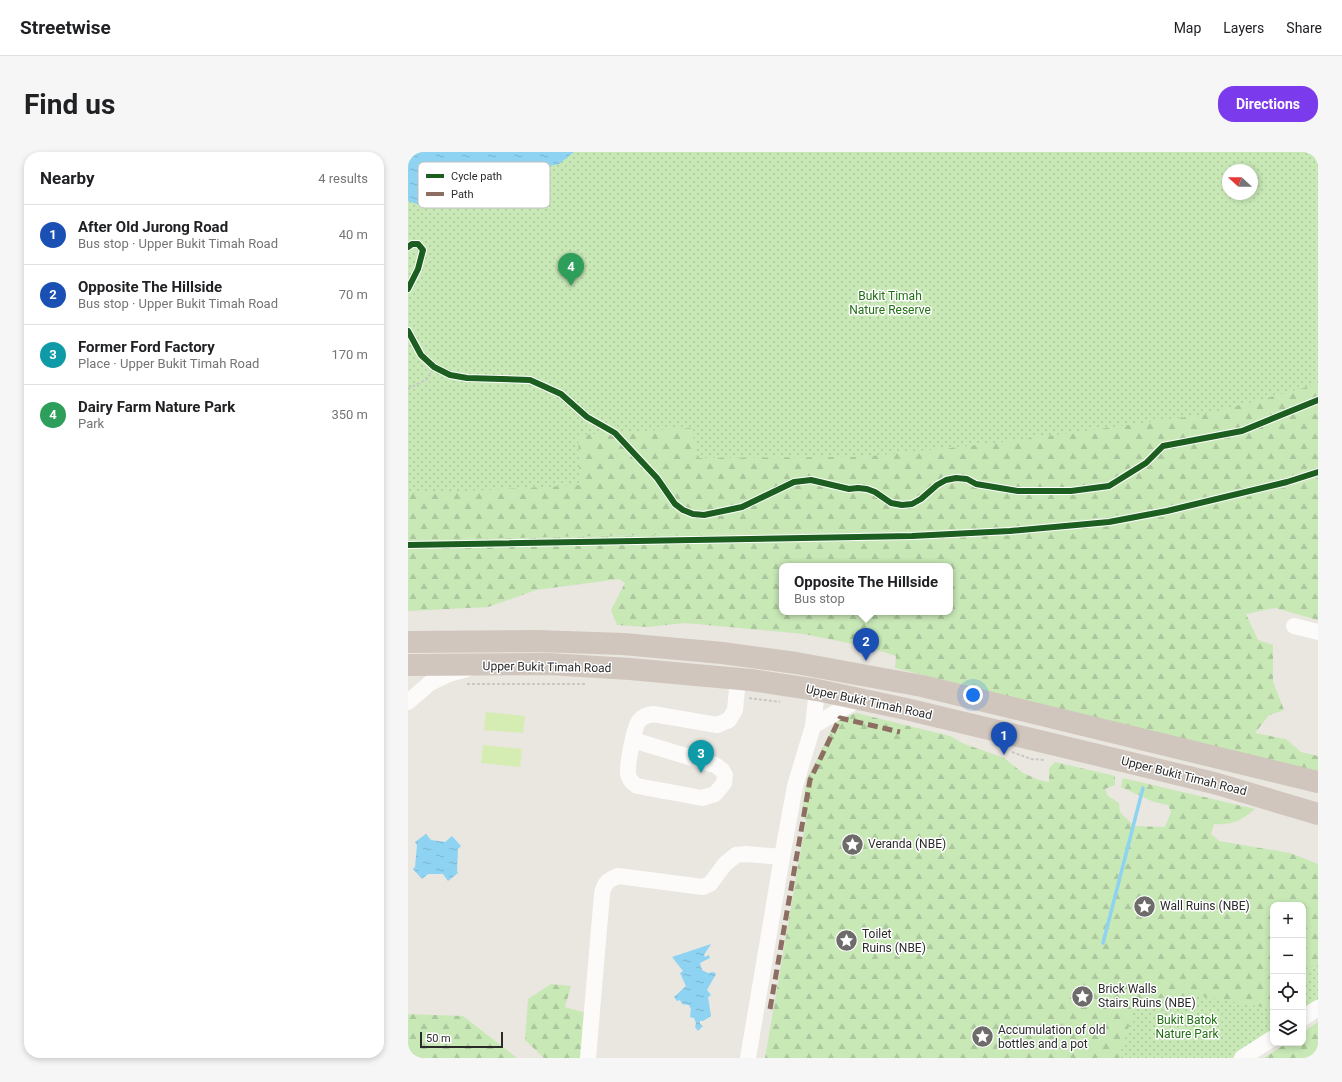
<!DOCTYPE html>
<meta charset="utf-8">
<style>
:root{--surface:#fff;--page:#f6f6f6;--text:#202124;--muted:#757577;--line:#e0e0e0;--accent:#7c3aed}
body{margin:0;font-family:Roboto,sans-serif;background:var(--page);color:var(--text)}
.controls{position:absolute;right:12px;bottom:12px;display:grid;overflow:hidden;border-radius:8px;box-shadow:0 2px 6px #0003}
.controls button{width:36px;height:36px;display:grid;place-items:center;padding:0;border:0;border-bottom:1px solid var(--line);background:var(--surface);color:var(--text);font:20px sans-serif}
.compass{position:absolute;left:814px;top:12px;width:36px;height:36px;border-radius:50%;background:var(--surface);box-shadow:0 2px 6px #0003;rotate:291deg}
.scale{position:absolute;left:12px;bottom:10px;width:83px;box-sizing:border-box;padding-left:4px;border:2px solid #2b2b2b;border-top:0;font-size:11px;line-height:14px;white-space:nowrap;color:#2b2b2b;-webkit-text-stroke:3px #fff;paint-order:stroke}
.you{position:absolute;left:565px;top:543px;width:14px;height:14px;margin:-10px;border:3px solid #fff;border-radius:50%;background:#1a73e8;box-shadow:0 0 0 6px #1a73e833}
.badge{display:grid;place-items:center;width:26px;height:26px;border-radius:50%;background:var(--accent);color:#fff;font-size:13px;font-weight:700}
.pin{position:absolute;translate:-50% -33px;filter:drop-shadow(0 1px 2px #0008)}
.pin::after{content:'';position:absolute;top:21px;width:14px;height:12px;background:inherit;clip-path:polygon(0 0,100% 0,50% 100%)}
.popup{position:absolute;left:371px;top:411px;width:174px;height:52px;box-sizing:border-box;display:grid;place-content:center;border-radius:8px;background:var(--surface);filter:drop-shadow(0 1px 3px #0005);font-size:13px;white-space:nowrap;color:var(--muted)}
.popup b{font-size:15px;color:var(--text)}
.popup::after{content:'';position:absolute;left:50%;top:100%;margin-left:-8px;border:8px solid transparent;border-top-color:var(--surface)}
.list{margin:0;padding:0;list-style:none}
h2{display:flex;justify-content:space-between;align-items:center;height:52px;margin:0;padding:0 16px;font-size:17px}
h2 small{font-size:13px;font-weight:400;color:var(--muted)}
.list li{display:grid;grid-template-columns:26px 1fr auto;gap:12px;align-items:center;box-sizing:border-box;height:60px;padding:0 16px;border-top:1px solid var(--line)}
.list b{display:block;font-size:15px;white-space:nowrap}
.list p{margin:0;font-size:13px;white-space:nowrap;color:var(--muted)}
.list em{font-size:13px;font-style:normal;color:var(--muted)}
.icon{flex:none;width:22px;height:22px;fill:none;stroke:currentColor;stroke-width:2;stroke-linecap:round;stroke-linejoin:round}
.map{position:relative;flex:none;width:910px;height:906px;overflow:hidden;border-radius:16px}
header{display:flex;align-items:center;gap:24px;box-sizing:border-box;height:56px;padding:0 20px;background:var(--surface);border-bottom:1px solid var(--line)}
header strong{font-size:19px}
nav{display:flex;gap:22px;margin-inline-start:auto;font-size:14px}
.intro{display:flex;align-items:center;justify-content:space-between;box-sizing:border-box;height:96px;padding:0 24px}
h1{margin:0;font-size:28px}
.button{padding:10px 18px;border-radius:16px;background:var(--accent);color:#fff;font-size:14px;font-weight:700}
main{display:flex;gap:24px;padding:0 24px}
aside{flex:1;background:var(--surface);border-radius:16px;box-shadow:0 2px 6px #0003}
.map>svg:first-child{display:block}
.grass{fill:url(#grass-tufts)}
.forest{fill:url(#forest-firs);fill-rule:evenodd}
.park{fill:url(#park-dots);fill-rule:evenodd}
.pitch{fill:#d5edb3}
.water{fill:url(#water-ripples)}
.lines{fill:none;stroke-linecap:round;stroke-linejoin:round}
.stream{stroke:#8ed3f2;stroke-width:3.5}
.path{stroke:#c8c8c7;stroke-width:2;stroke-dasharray:3 2;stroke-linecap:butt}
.minor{stroke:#fcfbfa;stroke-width:16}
.highway{stroke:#d0c6bd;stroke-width:22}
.quiet{stroke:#8d6e63;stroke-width:5;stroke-dasharray:10 5;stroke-linecap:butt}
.cycleway-casing{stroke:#fff;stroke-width:8}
.cycleway{stroke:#1b5e20;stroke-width:6}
.labels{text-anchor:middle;stroke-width:3;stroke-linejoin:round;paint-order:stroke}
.park-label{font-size:12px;fill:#227014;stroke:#fff}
.street-label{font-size:12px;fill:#2b2b2b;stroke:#fff}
.poi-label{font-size:12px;fill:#2b2b2b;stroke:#fff;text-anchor:start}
.key{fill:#fff;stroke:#bfbfbf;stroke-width:1}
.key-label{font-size:11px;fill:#2b2b2b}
</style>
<header>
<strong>Streetwise</strong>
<nav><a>Map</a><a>Layers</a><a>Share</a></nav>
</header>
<div class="intro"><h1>Find us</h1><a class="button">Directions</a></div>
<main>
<aside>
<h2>Nearby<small>4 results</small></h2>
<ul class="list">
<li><span class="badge" style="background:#1a4fb4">1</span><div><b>After Old Jurong Road</b><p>Bus stop · Upper Bukit Timah Road</p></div><em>40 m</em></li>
<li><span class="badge" style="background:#1a4fb4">2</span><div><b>Opposite The Hillside</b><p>Bus stop · Upper Bukit Timah Road</p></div><em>70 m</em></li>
<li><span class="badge" style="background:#0f9aa8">3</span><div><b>Former Ford Factory</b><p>Place · Upper Bukit Timah Road</p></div><em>170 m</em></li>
<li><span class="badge" style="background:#2e9e5b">4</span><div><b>Dairy Farm Nature Park</b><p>Park</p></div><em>350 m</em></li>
</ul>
</aside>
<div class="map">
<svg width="910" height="906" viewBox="0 0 910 906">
<defs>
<pattern id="grass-tufts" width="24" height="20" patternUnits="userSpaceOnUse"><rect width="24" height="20" fill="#c8e8b6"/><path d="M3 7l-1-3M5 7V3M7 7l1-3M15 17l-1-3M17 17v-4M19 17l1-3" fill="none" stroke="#acc79d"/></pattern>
<pattern id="forest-firs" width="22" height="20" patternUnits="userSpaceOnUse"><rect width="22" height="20" fill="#c8e8b6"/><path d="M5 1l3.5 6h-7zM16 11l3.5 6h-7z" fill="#acc79d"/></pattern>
<pattern id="park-dots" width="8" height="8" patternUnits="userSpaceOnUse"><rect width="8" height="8" fill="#c8e8b6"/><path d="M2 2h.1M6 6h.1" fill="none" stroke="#acc79d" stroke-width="1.8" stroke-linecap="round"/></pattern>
<pattern id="water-ripples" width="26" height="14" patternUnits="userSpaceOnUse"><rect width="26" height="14" fill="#8ed3f2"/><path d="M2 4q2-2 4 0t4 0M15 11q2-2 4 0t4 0" fill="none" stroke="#7bb5d0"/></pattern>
</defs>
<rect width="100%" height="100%" fill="#eae6e0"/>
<path class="grass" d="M910,315v11l-31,9 -119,29 -58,10 -100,9 -98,4 -504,9v-8l284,-6 221,-3 97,-4 98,-10 60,-11 118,-29z"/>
<g class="forest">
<path d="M910,0v315l-32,10 -118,29 -60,11 -98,10 -97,4 -221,3 -284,6v-339zM820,18h24v24h-24z"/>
<path d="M910,326v142l-43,-12 -29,6 12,26 15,5v37l11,28 -15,5 -14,18 31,6 15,13 17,4v16l-34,-7 -389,-97 1,-12 -28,-9 -64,-13 -119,-11 -38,4 -30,-2 -6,-15 14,-27 -6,-4 -83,11 -48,17 -80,4v-63l504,-9 98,-4 100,-9 58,-10 119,-29zM374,414h168v46h-168z"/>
<path d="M448,561l94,23 12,7 42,15 19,15 16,7 10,2v-14l6,-6 60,14v9l-10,4 3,7 11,7 1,9 14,14 31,1 6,-15 -3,-7 -14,-3 -33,-15 2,-9 132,31c-15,12 -22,16 -41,15l-3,10 8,7 71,12 28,11v137l-15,10v-106h-30v126l-41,27h-467l41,-238 -5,-4 6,-37 29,-58z"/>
<path d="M143,832l20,2 -6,21 21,6 -4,45h-38l-19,-18 3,-41z"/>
<path d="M0,862l55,2 54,42h-109z"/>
<path d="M910,870v36h-54l23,-15h16v-11z"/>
</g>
<g class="park">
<path d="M0,0h910v232l-110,30 -220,30 -127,13 -162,1 -8,-30 -113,7 2,50 -172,9zM820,18h24v24h-24z"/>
<path d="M910,808v41l-15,10v-27z"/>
<path d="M787,843l78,14v22l-41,27h-113l18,-58z"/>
</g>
<g class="pitch">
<path d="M78,560l39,4 -2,17 -39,-3z"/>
<path d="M75,593l39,4 -2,18 -39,-4z"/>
</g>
<g class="water">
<path d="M0,0h166l-15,12 -28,6 -22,10 -24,7 -35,12 -28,7 -14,-5z"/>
<path d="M18,682l5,6 14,2 7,-6 9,10 -3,3 -1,22 1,2 -10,8 -5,-7h-15l-6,5 -9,-10 2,-2 2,-22 -2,-3z"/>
<path d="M303,792l-7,11 1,2 4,-2 1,3 -10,5 2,7 6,3 6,-1 2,2 -9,16 4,5 -3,2 3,19 -8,5h-3v3l3,2 -5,5 -3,-4 1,-4 -2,-5 -4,-1 1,-8 -2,-4 -7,-1 -2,-4 -3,1 -3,-4 12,-11 -6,-13 3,-2 -11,-14z"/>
</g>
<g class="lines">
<path class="stream" d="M695,791l40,-155"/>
<g class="path">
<path d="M0,237l19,-10 7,-12"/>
<path d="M59,532h118"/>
<path d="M341,546l31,4"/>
<path d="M604,600l19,7 14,1"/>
</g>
<g class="minor">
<path d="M886,474l24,6"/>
<path d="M0,550l22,-19 19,-9 18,-5"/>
<path d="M405,574l46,-27"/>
<path d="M225,588l82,25 7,5 3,5 -1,8 -9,11 -13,4 -65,-12c-5,-3 -8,-6 -9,-12 -1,-8 6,-47 11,-53 4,-5 8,-6 14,-7l64,11 12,-5 6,-10 3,-31"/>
<path d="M895,866l15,-10"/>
<path d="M180,906l14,-164c2,-11 6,-14 16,-18l85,11 7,-3 15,-20 11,-9 10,-1 36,3"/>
<path d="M340,906l34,-201 13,-71 18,-60 4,-36"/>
<path d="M834,906l31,-20"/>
</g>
<g class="highway">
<path d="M0,490l129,-1 86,3 99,9 74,10 126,23 396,96"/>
<path d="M0,513l140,-1 82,5 121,11 66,10 89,19 308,74 104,31"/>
</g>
<path class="quiet" d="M362,857l40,-229 30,-62 60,14"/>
<defs>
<g id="cycleway">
<path d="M0,95l4,-3h6l5,6 -5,19 -10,20"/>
<path d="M0,179l13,24 13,12 16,8 17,3 63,2 31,14 26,23 28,16 42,45 18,26 8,6 10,4 11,1 38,-8 52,-25 17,-2 38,9 9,-1 9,1 8,3 16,11 11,2 10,-1 9,-5 16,-14 9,-5 10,-2 11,1 9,5 42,7h53l38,-5 37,-23 17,-17 79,-15 76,-31"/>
<path d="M0,393l504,-9 98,-5 99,-9 58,-11 120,-29 31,-10"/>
</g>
</defs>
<use href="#cycleway" class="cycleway-casing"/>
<use href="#cycleway" class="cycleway"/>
</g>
<defs>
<symbol id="sight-disc" viewBox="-11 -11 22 22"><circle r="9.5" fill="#6e6c6a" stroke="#fff"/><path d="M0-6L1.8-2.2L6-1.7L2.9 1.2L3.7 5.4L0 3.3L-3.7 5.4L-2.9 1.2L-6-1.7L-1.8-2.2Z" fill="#fff"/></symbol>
</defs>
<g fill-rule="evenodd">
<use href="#sight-disc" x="432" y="680" width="25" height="25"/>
<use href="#sight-disc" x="724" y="742" width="25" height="25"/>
<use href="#sight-disc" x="426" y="776" width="25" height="25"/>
<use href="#sight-disc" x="662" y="832" width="25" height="25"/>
<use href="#sight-disc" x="562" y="872" width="25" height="25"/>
</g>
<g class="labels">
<g class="park-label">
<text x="482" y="148">Bukit Timah<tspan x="482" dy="14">Nature Reserve</tspan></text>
<text x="779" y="872">Bukit Batok<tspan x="779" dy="14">Nature Park</tspan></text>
</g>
<g class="street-label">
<text transform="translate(139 515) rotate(1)" y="4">Upper Bukit Timah Road</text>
<text transform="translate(461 550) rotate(12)" y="4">Upper Bukit Timah Road</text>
<text transform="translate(776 624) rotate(14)" y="4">Upper Bukit Timah Road</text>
</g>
<g class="poi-label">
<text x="460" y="696">Veranda (NBE)</text>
<text x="752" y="758">Wall Ruins (NBE)</text>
<text x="454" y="786">Toilet<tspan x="454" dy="14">Ruins (NBE)</tspan></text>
<text x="690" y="841">Brick Walls<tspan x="690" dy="14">Stairs Ruins (NBE)</tspan></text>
<text x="590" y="882">Accumulation of old<tspan x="590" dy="14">bottles and a pot</tspan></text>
</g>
</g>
<rect x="10" y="10" width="132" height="46" rx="6" class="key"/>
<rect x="18" y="22" width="18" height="4" fill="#1b5e20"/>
<rect x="18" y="40" width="18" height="4" fill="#8d6e63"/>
<g class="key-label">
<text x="43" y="28">Cycle path</text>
<text x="43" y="46">Path</text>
</g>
</svg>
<div class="controls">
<button>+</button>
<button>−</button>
<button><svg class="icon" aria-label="locate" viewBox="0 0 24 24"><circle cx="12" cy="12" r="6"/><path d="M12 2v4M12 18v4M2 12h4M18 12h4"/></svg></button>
<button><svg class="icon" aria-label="layers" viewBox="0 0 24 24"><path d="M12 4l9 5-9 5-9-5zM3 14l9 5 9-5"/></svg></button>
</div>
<svg class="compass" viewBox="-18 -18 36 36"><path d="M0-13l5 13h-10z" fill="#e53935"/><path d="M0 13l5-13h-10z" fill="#757577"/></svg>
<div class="scale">50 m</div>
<div class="you"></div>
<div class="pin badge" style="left:596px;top:603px;background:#1a4fb4">1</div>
<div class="pin badge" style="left:458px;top:509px;background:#1a4fb4">2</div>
<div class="popup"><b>Opposite The Hillside</b>Bus stop</div>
<div class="pin badge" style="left:293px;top:621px;background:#0f9aa8">3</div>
<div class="pin badge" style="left:163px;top:134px;background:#2e9e5b">4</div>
</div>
</main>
